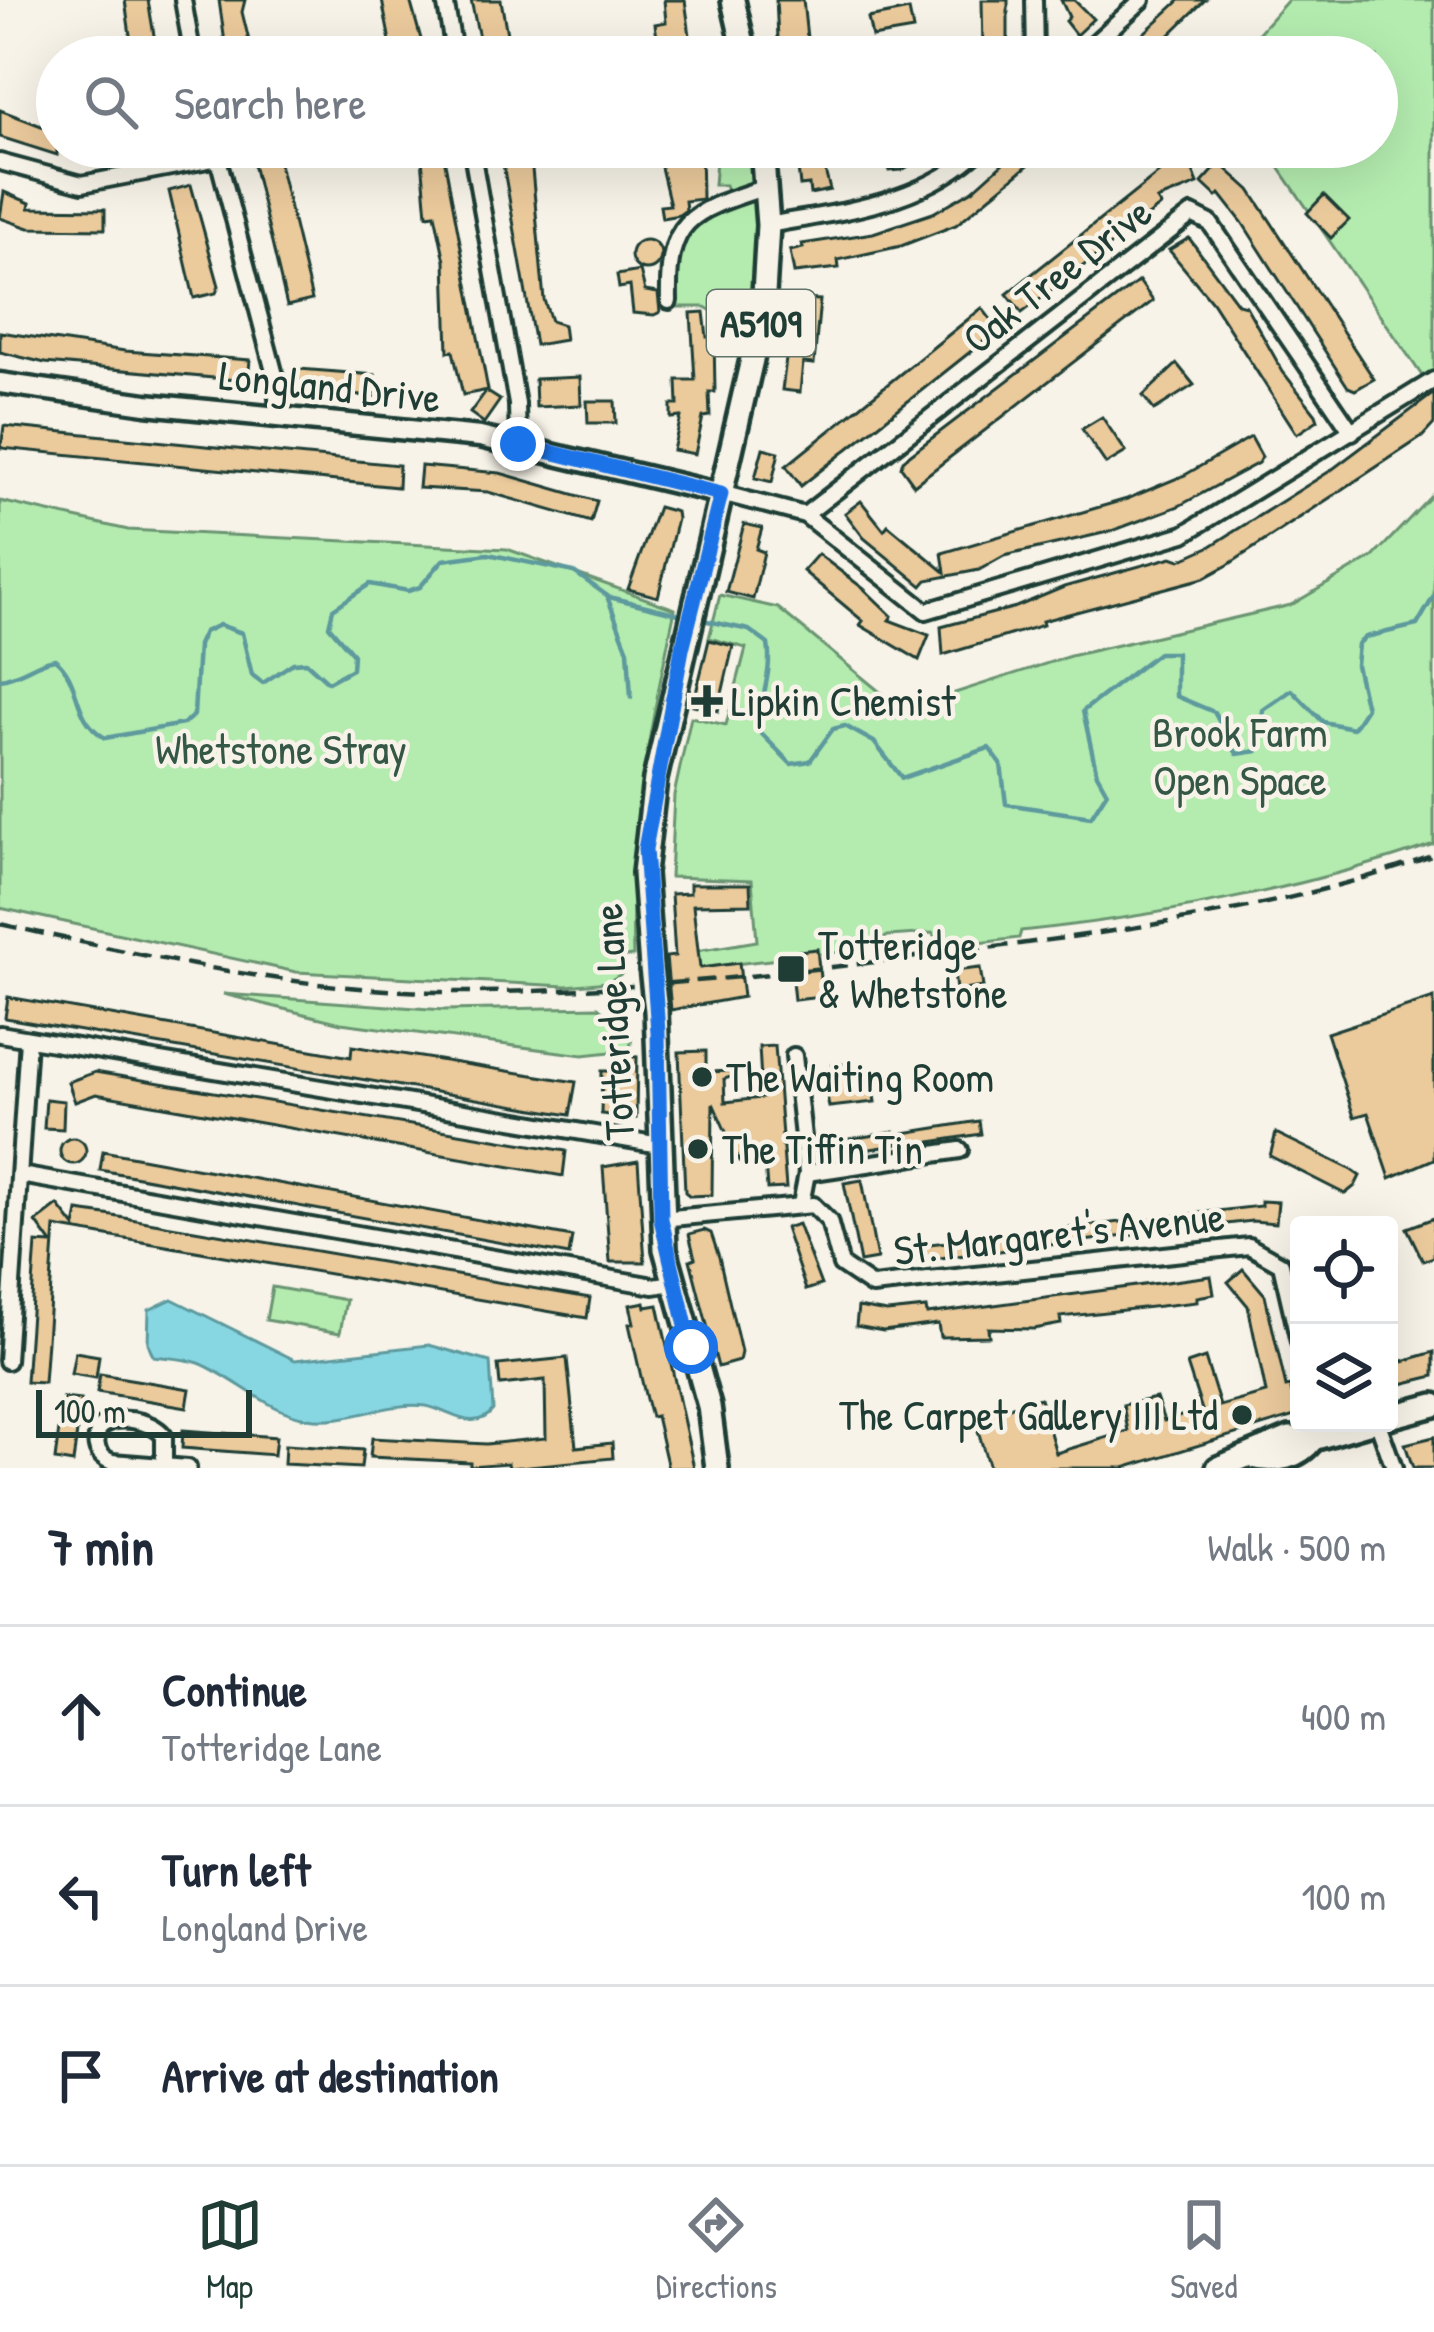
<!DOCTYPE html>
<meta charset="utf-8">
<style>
:root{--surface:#fff;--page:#f6f6f7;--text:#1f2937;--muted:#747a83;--line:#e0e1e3;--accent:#1f3d34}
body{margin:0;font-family:"Patrick Hand",sans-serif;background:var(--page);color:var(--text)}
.controls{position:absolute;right:36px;bottom:36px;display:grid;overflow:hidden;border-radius:12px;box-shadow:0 12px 48px #0002}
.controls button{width:108px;height:108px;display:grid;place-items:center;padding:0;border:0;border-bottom:3px solid var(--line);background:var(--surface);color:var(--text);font:60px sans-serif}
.scale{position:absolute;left:36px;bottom:30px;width:216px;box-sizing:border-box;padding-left:12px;border:6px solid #1f3d34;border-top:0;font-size:33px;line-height:42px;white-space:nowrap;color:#1f3d34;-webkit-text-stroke:9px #f7f3e8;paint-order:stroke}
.stop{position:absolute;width:36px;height:36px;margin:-27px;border:9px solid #1a73e8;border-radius:50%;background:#fff}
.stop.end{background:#1a73e8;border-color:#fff;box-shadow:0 3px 12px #0008}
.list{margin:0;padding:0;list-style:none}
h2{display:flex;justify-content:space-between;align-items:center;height:156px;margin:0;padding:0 48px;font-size:51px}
h2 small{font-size:39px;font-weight:400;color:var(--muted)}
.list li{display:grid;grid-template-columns:78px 1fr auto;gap:36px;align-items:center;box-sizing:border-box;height:180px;padding:0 48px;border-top:3px solid var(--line)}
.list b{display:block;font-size:45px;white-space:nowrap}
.list p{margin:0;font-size:39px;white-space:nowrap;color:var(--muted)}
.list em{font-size:39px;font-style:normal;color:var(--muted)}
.icon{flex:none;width:66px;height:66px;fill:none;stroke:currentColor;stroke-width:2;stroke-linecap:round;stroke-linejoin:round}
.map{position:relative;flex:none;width:1434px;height:1468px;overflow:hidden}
.search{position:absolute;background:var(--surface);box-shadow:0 12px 48px #0002;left:36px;right:36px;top:36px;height:132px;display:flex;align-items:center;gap:30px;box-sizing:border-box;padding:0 42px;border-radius:66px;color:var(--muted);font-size:45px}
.sheet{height:696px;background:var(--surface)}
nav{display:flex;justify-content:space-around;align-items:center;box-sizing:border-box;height:168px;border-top:3px solid var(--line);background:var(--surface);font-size:33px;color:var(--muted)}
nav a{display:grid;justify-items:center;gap:6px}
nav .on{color:var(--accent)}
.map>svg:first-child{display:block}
.green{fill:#b4ecaf;stroke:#6a9472;stroke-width:3}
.water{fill:#87d7e3;stroke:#5d999d;stroke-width:3}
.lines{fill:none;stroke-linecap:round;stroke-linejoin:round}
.stream{stroke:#5d999d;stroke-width:4.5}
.building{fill:#ebca9c;stroke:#1f3d34;stroke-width:3}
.street-casing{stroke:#1f3d34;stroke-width:22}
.secondary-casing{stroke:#1f3d34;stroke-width:27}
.primary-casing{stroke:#1f3d34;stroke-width:30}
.street{stroke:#f7f3e8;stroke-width:14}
.secondary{stroke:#f7f3e8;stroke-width:18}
.primary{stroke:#f7f3e8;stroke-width:21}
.rail{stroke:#1f3d34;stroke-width:4.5;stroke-dasharray:18 9;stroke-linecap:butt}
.primary-bridge-casing{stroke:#1f3d34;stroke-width:30;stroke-linecap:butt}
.primary-bridge{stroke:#f7f3e8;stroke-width:21}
.route{stroke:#1a73e8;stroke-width:15}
.poi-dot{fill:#1f3d34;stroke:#f7f3e8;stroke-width:4.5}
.labels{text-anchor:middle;stroke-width:9;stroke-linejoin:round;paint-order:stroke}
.shield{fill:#f7f3e8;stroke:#60746a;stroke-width:3}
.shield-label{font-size:39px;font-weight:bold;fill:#1f3d34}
.street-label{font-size:42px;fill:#1f3d34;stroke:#f7f3e8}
.poi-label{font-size:42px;fill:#1f3d34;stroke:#f7f3e8;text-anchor:start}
.park-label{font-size:42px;fill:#355746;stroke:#f7f3e8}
</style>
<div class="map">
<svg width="1434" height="1468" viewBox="0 0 1434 1468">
<rect width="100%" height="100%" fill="#f7f3e8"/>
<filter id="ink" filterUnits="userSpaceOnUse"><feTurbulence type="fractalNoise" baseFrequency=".00833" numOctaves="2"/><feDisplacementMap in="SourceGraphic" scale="24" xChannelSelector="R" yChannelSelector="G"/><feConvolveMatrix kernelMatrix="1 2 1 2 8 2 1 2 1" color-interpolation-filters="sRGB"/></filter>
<g filter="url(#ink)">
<g class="green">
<path d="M1288,0h146v372l-9,8 -160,-233h112v-90h-140z"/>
<path d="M717,147h33l9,87 -11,98 -43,-25h-31c-2,-71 4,-67 54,-112l-3,-10h-11z"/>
<path d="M1434,493v351c-135,46 -272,72 -413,87l-2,7 -80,10 -6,-15 -45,3 -16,9 -14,-4 -4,9 -169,20 -1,-17 73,-12 -5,-61 -82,-3 4,-82 17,-78 35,8 20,-77 -37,-10 11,-43 58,13 124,102 168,-54 221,-51 82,-48z"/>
<path d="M0,501l128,29 379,19 168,60c-26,123 -46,220 -42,347l-11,1 2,15 -16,10 -42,4 -270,-14 -296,-64z"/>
<path d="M223,994l221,16 154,-3 34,29 -2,14 -47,5 -242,-32z"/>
<path d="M272,1287l74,13 -6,33 -74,-13z"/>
</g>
<path class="water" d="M172,1299l123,61 134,-15 61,17 3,48c-19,24 -44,0 -67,-4 -41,-5 -79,19 -119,12 -38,-6 -73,-41 -108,-55 -14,-5 -31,-5 -46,-7l-5,-13 1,-33z"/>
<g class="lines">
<g class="stream">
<path d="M608,599l20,51 3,47"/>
<path d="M698,619l51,11 19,14c5,29 -9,57 -9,87l32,33 19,-3 23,-32 12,-3 29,16 28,36 87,-30 12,16 5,40 85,13 16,-25 -10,-18 -14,-63 75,-58h18v43l38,16 23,42 21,-3 5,-41 29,-20 31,32 30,6 13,-20 -10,-43 2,-21 8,-7 51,-12 17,-29"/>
<path d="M0,679c22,-3 37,-18 55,-20 28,23 15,57 50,79l78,-14 11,-9 4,-70 6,-13 15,-7 23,8 10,42 11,8 30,-20 13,-1 22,20 24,-13 1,-15 -24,-28 4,-17 37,-25 38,7 12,-4 23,-27 45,-6 86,18 35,25 78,19"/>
</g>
</g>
<g class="building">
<path d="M125,0h23l9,53 -24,3z"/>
<path d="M219,0h26l-3,12 11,45h-26z"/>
<path d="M382,0h28l16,57h-33z"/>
<path d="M471,0h30l10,57h-28z"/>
<path d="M664,0h21l8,57h-33l-5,-33 11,-2z"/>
<path d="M776,0h27l6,57h-30z"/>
<path d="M982,0h26v51h-25z"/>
<path d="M1061,0h13l19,19 -17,16 -11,-14 4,-4z"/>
<path d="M1180,0h25l-58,57h-29z"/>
<path d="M909,10l4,20 -41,7 -4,-19z"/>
<path d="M0,110l57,22v23l-57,-18z"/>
<path d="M249,147h26l37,153 -25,6z"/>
<path d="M421,147h21l46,243 -25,5 -10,-44 -5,1 -3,-91 -10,-47 -8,1z"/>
<path d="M500,147h30l14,153 7,21 12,4 2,15 -30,5z"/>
<path d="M677,147h24l1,52 -17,2 1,9 -7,5 -17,3 -2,-12 10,-1 -10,-42 19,-2z"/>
<path d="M819,147l11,43 -20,4 -1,-9 -9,1 -4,-36z"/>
<path d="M886,147h54l-38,23 -13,1z"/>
<path d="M1021,147h29l-94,78 -55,21 -63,14 1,8 -45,5 -4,-22 13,-3 -1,-4 71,-11 60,-20 40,-23z"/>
<path d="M1188,159l10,25 -41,16 4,6 -139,107 -15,-19 158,-126z"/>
<path d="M1220,163l30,27 124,189 -19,11 -7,-3 -106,-165 -22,-28 -3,3 -15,-14z"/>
<path d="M191,185l28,101 -3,7 -22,5 -25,-107z"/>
<path d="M4,192l26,11 -1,5 76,1v20l-76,-1 -29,-10z"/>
<path d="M1324,195l25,25 -18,18 -24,-25z"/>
<path d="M1189,238l49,66 8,2 37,66 33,42 2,6 -21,14 -85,-132 -43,-52z"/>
<circle cx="646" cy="255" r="15"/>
<path d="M640,271l5,20 13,2 2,19 -6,3 -21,-2 -3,-27 -11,2 -2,-13z"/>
<path d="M1139,281l14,20 -239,184 -13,-18 2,-7z"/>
<path d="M801,299l19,1 -6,64 -11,-1 -3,29 -18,-2 9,-70z"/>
<path d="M982,308l14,18 -2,7 -193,153 -15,-20z"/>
<path d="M704,312l3,25 7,-1 1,56h-6l1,24 -7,1 -8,37 -22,-4 8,-33 -10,1v-13h7l-1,-25h18l-4,-67z"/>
<path d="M0,332l125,19 125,9 -2,21 -203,-18 -45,-11z"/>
<path d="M1177,364l17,21 -40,25 -11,-14z"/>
<path d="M299,369l76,6 -2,22 -76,-7z"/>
<path d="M580,377l1,28 -45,2 -1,-28z"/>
<path d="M486,391l14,9 -16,23 -14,-10z"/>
<path d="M1434,393v31l-12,13 -194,128 -24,13 -162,43 1,4 -100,30 -2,-28 75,-20 48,-20 108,-30 8,3 31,-14 119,-75z"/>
<path d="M587,401h28l1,22h-28z"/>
<path d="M1102,417l24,35 -20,12 -24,-35z"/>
<path d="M4,426l395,39 -1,22 -397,-39z"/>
<path d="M1251,437l11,20 -4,6 -79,43 -67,25 -108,25 -25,14 -52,10 -5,6 -58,-48 -19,-25 16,-12 23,29 4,-5 57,47 -3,-19 185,-54 58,-24z"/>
<path d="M763,448l16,4 -7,30 -17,-4z"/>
<path d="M421,466l79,7 97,28 -6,21 -103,-30 -69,-4z"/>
<path d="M658,507l18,5 1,7 -19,78 -30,-8z"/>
<path d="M744,524l18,4 -6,21 8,3 -11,47 -27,-7z"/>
<path d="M818,554l46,35 28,27 -3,4 40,15 -10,25 -59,-35 3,-4 -60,-50z"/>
<path d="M709,640l24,6 -15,65 -25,-6z"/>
<path d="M690,884h60l1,20 -58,1 7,63 39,-5 4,34 -72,13 -5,-53 9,-1 -4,-62 19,-1z"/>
<path d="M817,949l5,48 -28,3 -5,-48z"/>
<path d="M980,968l3,19 -27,4 -2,-20z"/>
<path d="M8,997l343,60 1,-11 224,36 -6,33 -565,-97z"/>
<path d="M1434,998v161l-44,19 -22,-65 -14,4 -27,-84z"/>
<path d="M775,1046l11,142 -19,1 -3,-40 -25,12 -26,-58 -1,92 -22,1 -5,-4 -6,-140 27,-1v21l27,-1 1,5 -10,3 1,23 37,-4 -3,-51z"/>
<path d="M618,1056l19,1 -1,61 -35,-4 1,-43h12z"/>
<path d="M843,1064l9,6 18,-1 5,33 -46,5 -2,-12 8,-1 -3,-29z"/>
<path d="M95,1072l471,79 -3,25 -467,-82 -21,8 -7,-20z"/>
<path d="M46,1099l18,2 -1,28 -19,-1z"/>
<path d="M979,1121l2,13 -75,12 -2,-13z"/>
<path d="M894,1132l2,13 -76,12 -2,-13z"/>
<path d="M1276,1133l74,36 10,7 -5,10 -10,8 -75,-38z"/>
<circle cx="73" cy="1151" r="13"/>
<path d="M103,1151l469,86 -3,18 -469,-85z"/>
<path d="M638,1161l7,101h-35l-7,-95z"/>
<path d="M862,1180l15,79 -17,3 -16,-79z"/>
<path d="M1261,1201l17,1 -2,21 -24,-2 -338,40 -2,-15 349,-40z"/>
<path d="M58,1205l17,22 3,-16 35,5 477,82 -3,20 -532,-91 -11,156 -18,-1 10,-139 16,1 -16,-22z"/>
<path d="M1434,1218v39l-11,4 -16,-33z"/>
<path d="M798,1224l23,61 -15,5 -21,-62z"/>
<path d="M704,1230l7,3 8,24 22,95 -2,9 -21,6 -28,-107 5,-2 -6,-24z"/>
<path d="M1243,1269l22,26 21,92 4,-1 8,29 -174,53h-135l-15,-51 66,-19 16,55 72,-22 -5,-26 33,-7 8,23 38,-11 -15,-46 18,-6 15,48 46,-13 -18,-87 -20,-24z"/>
<path d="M1211,1276l3,18 -17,3v5l-137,15 1,7 -27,5 -46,-1 1,8 -49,1 -2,-13 -55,7 -27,-5 2,-19 29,5 39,-4 1,6z"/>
<path d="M645,1302l1,5 12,-2 36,163h-26l-12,-52 -5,1 -5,-18 -17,-75 5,-1 -4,-18z"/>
<path d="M75,1352l24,4 -3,22 -25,-4z"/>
<path d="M1434,1352v24l-45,11v-22z"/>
<path d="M567,1358l9,89 36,-4 1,15 -104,10 -1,-5 -38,3v-4l-100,-5 2,-19 114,6 60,-6 -1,-58 -45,5 -2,-20z"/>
<path d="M100,1374l90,15 -3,18 -90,-15z"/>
<path d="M63,1398l18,2 -8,63 -18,-3z"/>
<path d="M183,1430l93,7 -2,18 -92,-7z"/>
<path d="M1434,1437v31h-21l-8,-24z"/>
<path d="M285,1445l78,5 -2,18 -77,-4z"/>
</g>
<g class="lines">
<defs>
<g id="street">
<path d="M183,0l10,57"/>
<path d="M445,0l10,57"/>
<path d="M1034,0l1,57"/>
<path d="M1079,57l63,-57"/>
<path d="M215,147l61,232 2,38"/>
<path d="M471,147l46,257 1,40"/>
<path d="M0,162l82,22 136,-26"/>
<path d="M768,225c76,-14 156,-21 214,-78"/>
<path d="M669,301c-2,-83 21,-89 97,-114"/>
<path d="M721,493l84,22 121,96 258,-77 250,-154"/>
<path d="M805,515l387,-301 18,9 142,209"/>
<path d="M0,1034l660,111"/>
<path d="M794,1056l13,117 -6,31"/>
<path d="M807,1173l153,-23"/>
<path d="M20,1175l634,111 19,-3"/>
<path d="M661,1219l152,-14 16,16 12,44 31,21 377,-40 32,18 18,78"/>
<path d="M7,1361l21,-322"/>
<path d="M1378,1423l16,45"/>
<path d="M164,1466v-30c-13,-17 -50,-23 -65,-7 -6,16 -2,27 13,33l76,6"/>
</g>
<path id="secondary" d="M0,383l146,21 334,33 241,57"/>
<g id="primary">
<path d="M733,0l13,57"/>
<path d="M651,968l-7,-95 11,-94 108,-467 5,-87 -6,-78"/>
<path d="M656,1010l9,239 44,157 8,62"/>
<path d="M1389,1417l45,-12"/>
<path d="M1253,1457c23,6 46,1 60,-18"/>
<path d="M1218,1468l72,-30 23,1 55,-16"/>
</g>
</defs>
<use href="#street" class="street-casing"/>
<use href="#secondary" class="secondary-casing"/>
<use href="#primary" class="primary-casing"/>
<use href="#street" class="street"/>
<use href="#secondary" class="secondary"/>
<use href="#primary" class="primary"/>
<path class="rail" d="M0,924c144,32 291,66 439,68 176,2 350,-19 525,-41 158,-20 319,-41 470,-96"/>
<defs>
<path id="primary-bridge" d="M651,968l5,42"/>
</defs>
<use href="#primary-bridge" class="primary-bridge-casing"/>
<use href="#primary-bridge" class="primary-bridge"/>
</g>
</g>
<g class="lines" filter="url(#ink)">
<path class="route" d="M518,444l203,50 -39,155 -37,200 13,183 3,187 30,128"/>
</g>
<g class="poi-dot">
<path d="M701 683h12v12h12v12h-12v12h-12v-12h-12v-12h12z"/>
<rect x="776" y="954" width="30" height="30" rx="6"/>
<circle cx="702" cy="1077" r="12"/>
<circle cx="698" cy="1149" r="12"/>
<circle cx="1242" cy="1415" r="12"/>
</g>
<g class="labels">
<rect class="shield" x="707" y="290" width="108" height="66" rx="9"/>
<g class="shield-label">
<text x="761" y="337">A5109</text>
</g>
<g class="street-label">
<text transform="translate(1057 275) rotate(-38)" y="15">Oak Tree Drive</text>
<text transform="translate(330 386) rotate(6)" y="15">Longland Drive</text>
<text transform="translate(613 1022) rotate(-93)" y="15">Totteridge Lane</text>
<text transform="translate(1059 1233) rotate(-6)" y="15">St. Margaret's Avenue</text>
</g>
<g class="poi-label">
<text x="731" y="716">Lipkin Chemist</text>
<text x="818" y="960">Totteridge<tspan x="818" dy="48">&amp; Whetstone</tspan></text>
<text x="726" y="1092">The Waiting Room</text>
<text x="722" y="1164">The Tiffin Tin</text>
<text x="1218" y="1430" text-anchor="end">The Carpet Gallery III Ltd</text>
</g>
<g class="park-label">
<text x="1240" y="747">Brook Farm<tspan x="1240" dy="48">Open Space</tspan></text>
<text x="281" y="764">Whetstone Stray</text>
</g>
</g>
</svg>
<div class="controls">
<button><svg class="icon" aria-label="locate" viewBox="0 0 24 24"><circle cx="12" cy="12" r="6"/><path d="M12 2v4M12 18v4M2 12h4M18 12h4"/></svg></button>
<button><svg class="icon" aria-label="layers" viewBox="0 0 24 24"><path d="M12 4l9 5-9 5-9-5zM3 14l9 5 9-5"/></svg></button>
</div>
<div class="scale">100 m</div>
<div class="stop" style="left:691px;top:1347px"></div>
<div class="stop end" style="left:518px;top:444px"></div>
<div class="search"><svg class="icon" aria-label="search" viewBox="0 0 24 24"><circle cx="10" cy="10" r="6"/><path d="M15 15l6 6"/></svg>Search here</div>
</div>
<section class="sheet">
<h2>7 min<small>Walk · 500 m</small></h2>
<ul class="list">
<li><svg class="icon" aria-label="ahead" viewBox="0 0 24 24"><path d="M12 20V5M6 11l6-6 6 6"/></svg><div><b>Continue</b><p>Totteridge Lane</p></div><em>400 m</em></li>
<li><svg class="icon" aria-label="left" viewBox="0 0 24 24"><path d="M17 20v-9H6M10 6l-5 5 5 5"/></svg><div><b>Turn left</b><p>Longland Drive</p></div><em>100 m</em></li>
<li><svg class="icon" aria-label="arrive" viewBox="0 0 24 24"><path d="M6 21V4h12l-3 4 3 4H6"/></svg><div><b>Arrive at destination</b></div></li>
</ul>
</section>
<nav>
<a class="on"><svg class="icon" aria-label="map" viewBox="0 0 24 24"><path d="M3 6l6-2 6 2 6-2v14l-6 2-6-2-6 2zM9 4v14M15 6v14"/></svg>Map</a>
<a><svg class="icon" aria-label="directions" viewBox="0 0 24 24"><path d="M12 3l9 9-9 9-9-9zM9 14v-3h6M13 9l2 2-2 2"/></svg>Directions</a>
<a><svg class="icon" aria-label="saved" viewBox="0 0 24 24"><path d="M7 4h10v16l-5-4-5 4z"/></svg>Saved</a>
</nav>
